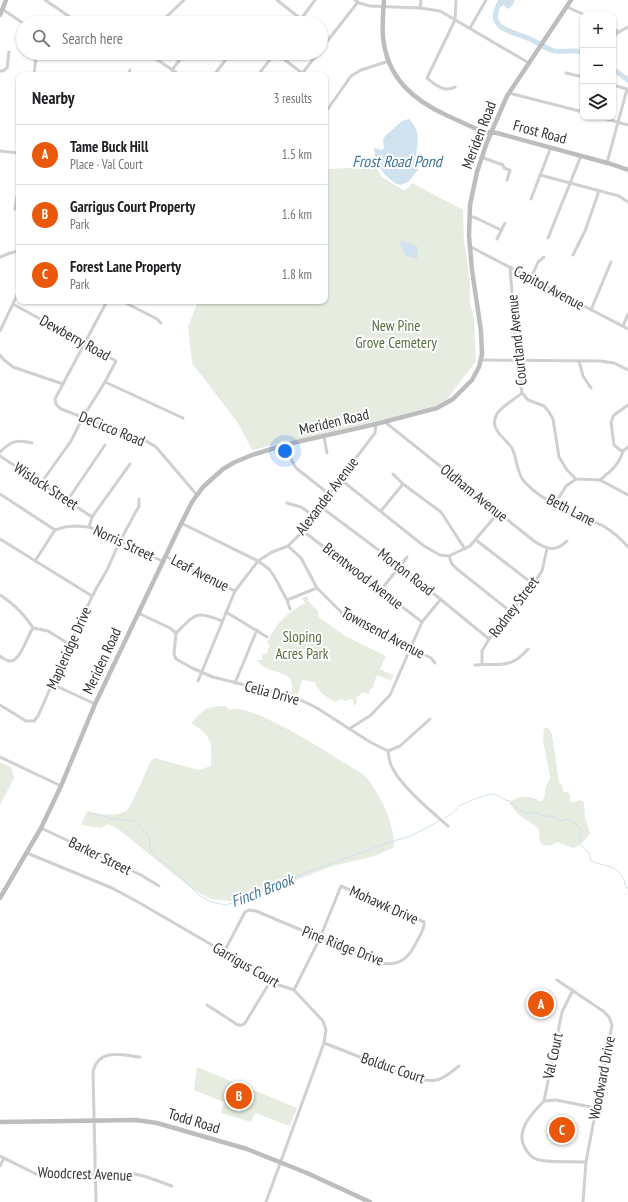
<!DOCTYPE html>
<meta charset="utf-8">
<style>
:root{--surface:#fff;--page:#f2f2f2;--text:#202124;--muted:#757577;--line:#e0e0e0;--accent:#ea580c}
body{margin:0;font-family:"PT Sans Narrow",sans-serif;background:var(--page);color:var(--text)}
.controls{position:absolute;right:12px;top:12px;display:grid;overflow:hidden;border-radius:8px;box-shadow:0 1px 3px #0004}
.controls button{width:36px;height:36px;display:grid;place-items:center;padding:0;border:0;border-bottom:1px solid var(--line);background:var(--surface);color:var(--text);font:20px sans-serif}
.you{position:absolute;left:285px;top:451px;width:14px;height:14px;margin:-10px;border:3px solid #fff;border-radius:50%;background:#1a73e8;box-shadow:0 0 0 6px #1a73e833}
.badge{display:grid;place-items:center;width:26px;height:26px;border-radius:50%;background:var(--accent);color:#fff;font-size:13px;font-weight:700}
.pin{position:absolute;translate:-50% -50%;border:2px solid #fff;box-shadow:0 1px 4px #0006}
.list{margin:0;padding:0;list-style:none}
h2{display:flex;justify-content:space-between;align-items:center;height:52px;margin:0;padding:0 16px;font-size:17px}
h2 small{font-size:13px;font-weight:400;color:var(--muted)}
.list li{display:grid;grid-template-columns:26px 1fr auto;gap:12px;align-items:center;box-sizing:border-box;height:60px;padding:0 16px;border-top:1px solid var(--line)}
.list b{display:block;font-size:15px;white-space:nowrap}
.list p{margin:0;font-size:13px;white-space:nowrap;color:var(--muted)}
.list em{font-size:13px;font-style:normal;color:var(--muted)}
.icon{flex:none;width:22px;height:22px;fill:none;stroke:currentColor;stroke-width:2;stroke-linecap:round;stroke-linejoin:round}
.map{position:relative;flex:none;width:628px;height:1202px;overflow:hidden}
.search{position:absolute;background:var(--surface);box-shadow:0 1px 3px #0004;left:16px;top:16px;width:312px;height:44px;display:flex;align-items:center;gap:10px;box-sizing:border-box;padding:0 14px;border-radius:22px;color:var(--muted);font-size:15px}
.panel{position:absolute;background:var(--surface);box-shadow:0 1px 3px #0004;left:16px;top:72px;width:312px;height:232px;border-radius:8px}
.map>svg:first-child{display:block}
.green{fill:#e6ecdf}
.water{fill:#cfe2ee}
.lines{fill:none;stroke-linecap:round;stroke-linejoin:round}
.stream{stroke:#cfe2ee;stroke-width:1}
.river{stroke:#cfe2ee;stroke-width:5}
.street{stroke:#d0d0d0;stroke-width:3}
.secondary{stroke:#bdbdbd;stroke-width:4.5}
.labels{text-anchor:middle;stroke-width:4;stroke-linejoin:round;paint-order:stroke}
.street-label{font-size:15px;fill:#333;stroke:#fff}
.park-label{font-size:15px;fill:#56703f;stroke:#fff}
.water-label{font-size:16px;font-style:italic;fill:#3f7597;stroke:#fff}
</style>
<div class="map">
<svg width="628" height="1202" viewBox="0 0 628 1202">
<rect width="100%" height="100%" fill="#fff"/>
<g class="green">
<path d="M375,167l7,10 21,13 5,-2 4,-5 51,27 1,33 2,8 4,33v18l4,18 2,41 -30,39 -8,5 -48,13 -138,32 -14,-27 -46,-60 -4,-36 10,-26h127v-132z"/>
<path d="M307,596l2,6 9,9v5l2,2 25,18 41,20 -6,13 12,6 2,-1 -4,8v-2l-13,-5 -4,10 1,2 -5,3 1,4 -7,-2 -7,6 1,5 -3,3 -1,-6 -2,-1 -6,2 -4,-2 -6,3c-9,-5 -17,-10 -20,-20l-13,-2 -4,13v3l-2,1 -4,-2v-1l-3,-1 3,-2c3,-20 -16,-17 -28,-24 -3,-2 -4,-4 -7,-6v-1h5v-6h4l4,-9 -3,-3c12,-22 17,-26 38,-39l-3,-4v-1z"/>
<path d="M219,706h6l5,4c18,-9 97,42 116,54 7,4 17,9 22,15 14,20 26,44 26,68l-19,9 -43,10 -63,25 -23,7 -17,3 -17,-2 -13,-6 -13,-9 -69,-56 -9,-4 -7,4 -20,-3 6,-14c12,3 30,7 40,-1 4,-3 20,-40 23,-48l5,-4 44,12 12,-4c1,-25 2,-29 -20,-43l14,-14z"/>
<path d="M544,728h4l4,6 7,48 3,3 1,7h4l3,2v8h4l7,-2 3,3 1,15 5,15c-3,5 -11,15 -17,15 -5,-1 -11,-5 -16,-6l-7,4 -7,-1c-6,-5 -2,-11 -5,-17l-20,-14 -9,-11 2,-2c7,-3 14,-6 22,-3 5,1 4,3 9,3 4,-6 2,-8 4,-14 1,-4 4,-6 4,-10l-7,-37z"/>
<path d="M0,762l11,5 3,11 -14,27z"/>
<path d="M197,1067l100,41 -7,18 -35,-13 -4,9 -30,-9 3,-11 -30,-12z"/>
<path d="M555,1123l20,1 -2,15 -27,-3z"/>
</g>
<g class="water">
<path d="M498,0h17l-3,6 -5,3 -3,-4 -8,4z"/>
<path d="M409,119c17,17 3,29 9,51l-10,12 -7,3 -5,-1 -11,-9 -9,-13 -2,-14 8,2 2,-2 -1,-8 2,-4 17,-15z"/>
<path d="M401,240l17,7 -1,12 -12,-4 -5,-11z"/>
</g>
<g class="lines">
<g class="stream">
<path d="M91,813l18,5 26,3 14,16 2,14 6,7 20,15 22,22 12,7 15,3 15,-5 59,-25 81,-30 30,-9 28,-15"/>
<path d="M445,818c6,-3 9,-7 14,-12 4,-3 29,-12 33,-12 5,0 10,4 15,7l2,-1 12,11 7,3c5,-4 13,1 19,3l3,-2 10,6 8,-2 8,5 6,7 -4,6c2,7 5,12 11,16l2,8c8,4 20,4 27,10 3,3 5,7 7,11l-1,2 4,5"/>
</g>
<g class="river">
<path d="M501,0c-17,29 8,30 29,39 9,4 15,10 25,12 9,1 19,-1 28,1"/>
<path d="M613,69l15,11"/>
</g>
<g class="street">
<path d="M45,0l34,23"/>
<path d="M277,0l24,19"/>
<path d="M355,0l4,3 11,3 50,2 20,3 89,52"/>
<path d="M567,7l18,8"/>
<path d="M420,8l1,-8"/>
<path d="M2,9l21,14"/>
<path d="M160,23l24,-23"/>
<path d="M298,23l17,-23"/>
<path d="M470,28l16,-28"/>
<path d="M613,28l6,4"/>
<path d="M613,39l4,-6 11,-6"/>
<path d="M321,49l37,-47"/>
<path d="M147,53l33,22"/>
<path d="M276,53l26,20"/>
<path d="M172,70l13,-17"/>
<path d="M0,71h3l4,-3 2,-16"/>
<path d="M566,73l17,4"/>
<path d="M34,75l2,-19 2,-3"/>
<path d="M70,75v-1"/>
<path d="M128,75l2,-5"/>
<path d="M214,75l17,-22"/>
<path d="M258,75l17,-22"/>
<path d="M301,75l17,-22"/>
<path d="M455,87c-11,6 -19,-2 -28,-9l28,-58 1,-20"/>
<path d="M509,93l74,19"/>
<path d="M325,113l26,-37 10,-6 28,-9"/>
<path d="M600,117l28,8"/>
<path d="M0,151l19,2"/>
<path d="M481,157l22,8 1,3 6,2 -3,10"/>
<path d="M607,163l20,-74 -14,-4"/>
<path d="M540,175l79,21 9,6"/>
<path d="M531,199l20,-52"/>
<path d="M15,209l4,-25"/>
<path d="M469,216l7,2 25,12"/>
<path d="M548,238l33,-82"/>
<path d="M497,239l8,-16"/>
<path d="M469,246l159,83"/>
<path d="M573,255l12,-24 13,-37v-3"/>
<path d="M0,257l10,-4 9,-2"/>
<path d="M510,267l7,94 5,32 6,7 16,6 5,6 4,7 6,38 8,13 9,9 24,1 28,15"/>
<path d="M531,278l7,-16 6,-5"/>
<path d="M107,301l-52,98 1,5 5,5 87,33 8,5 41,48"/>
<path d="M122,301l35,18 4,4"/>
<path d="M13,304l103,57 -11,21 -22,35 -12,24 -30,42"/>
<path d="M591,310l20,-48"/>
<path d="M623,326l5,-12"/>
<path d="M0,331l19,-40"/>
<path d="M0,355l3,4 10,8 50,17"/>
<path d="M481,360l119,1 14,2 14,7"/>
<path d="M579,361l4,15 8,12"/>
<path d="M105,382l78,36"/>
<path d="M522,393c-11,10 -37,20 -24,39 4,6 10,10 14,16 5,10 4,22 11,32 13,16 35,27 54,35 9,4 19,7 28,12 8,5 17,13 23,20"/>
<path d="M385,422l149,119c12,8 21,12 33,0"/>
<path d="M324,437l3,16"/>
<path d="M288,444l4,17 4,7 33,26"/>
<path d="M623,451l-3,-1 -6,-5 -3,-23 3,-7 14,-10"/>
<path d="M0,452c11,-11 17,-13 32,-9"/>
<path d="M0,456l92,61"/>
<path d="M393,474l10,10 38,28 24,37"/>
<path d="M340,479l84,67 16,9 9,1 21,-10 28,-33"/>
<path d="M600,480c11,-9 19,-15 23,-29l5,-4"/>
<path d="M0,494l55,36 10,-3 10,-1 14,1 21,9 52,25"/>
<path d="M67,501l38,-56"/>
<path d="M287,503l14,4 13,9"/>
<path d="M555,504l11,-18 10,-7"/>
<path d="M321,507l79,59 89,73"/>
<path d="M381,511l22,-27"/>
<path d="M181,523l77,38 11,8 5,7 13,24 3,9"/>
<path d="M89,527l3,-10 38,-53"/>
<path d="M303,531l119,91"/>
<path d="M0,539l92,57"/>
<path d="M476,540l57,44"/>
<path d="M288,546l13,12 16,30 26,26 88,44 4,5"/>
<path d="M165,556l70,35"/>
<path d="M449,556l3,8 5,5 54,43"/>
<path d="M35,561l20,-31"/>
<path d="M381,590l26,-33"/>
<path d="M0,595c15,10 23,18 33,33"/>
<path d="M287,600l30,-12"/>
<path d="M226,612l41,25"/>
<path d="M138,613l32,15 6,5"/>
<path d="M222,621c-27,-11 -26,-7 -46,12l-2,21 2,5 16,9 21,9 64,16 26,8 14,7 53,34 18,9 12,-5 30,-27"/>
<path d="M33,628l15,3 21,13"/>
<path d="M0,656c2,2 6,4 9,5 11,2 18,-25 24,-33"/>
<path d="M482,664v-13l7,-12 44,-55 9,-13 5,-22"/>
<path d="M475,665c24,-2 35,5 53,-16"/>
<path d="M198,681l37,-90 23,-30 14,-9 16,-6 15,-15 37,-52 35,-46 1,-9"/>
<path d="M235,683l22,-53"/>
<path d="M52,684l43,20"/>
<path d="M0,705l26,16h8l4,-5 42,-95 16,-32 11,-19 13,-29 19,-35v-7"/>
<path d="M349,729l22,-14 19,-20 32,-73 19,-23"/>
<path d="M388,751c1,6 1,12 5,18 9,18 39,43 55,57"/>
<path d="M0,757l61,29"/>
<path d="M41,828l100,47 18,11"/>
<path d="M27,853l85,35 26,14 86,50 46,30 24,8 29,31 3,9 -2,13 -58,159"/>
<path d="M224,952l21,-40 4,-2 7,1 124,52c20,4 30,-6 38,-24 3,-5 7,-11 6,-17l-83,-36 -21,52 -26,52"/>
<path d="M557,980l46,31 6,6 3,8 -26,137 -3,40"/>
<path d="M207,1005l31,20h4l3,-2 25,-41"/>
<path d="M324,1043l93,36c23,4 25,0 42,-13"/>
<path d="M544,1101l18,-89 11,-22"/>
<path d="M0,1156l36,18h99l12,3 25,9"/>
<path d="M586,1162c-14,-1 -34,1 -47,-2 -6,-1 -9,-4 -12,-9 -14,-18 4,-37 17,-50l12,-1 40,8"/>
<path d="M0,1166l4,-8"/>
<path d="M96,1202l-3,-131c6,-23 28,-16 47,-14"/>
</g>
<g class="secondary">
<path d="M384,0c-1,12 -2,25 -1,37 4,41 30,63 65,79 12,5 24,12 37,16 4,1 8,0 12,1l114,31 17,6"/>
<path d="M0,15l6,-15"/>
<path d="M0,898l41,-70 20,-42 34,-82 84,-176 13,-26 11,-15 20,-18 12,-7 17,-7 36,-11 88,-20 61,-16 16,-9 19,-19 7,-13 3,-13 -1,-23 -9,-61 -3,-34 1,-31 7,-33 10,-30 20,-46 64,-96"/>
<path d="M0,1122l136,-2 21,3 90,26 60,24 63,29"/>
</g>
</g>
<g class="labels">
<g class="street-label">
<text transform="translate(540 132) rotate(15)" y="5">Frost Road</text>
<text transform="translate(479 135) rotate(-69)" y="5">Meriden Road</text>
<text transform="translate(549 288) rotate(28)" y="5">Capitol Avenue</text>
<text transform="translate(75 338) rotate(29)" y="5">Dewberry Road</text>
<text transform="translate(517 340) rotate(-96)" y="5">Courtland Avenue</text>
<text transform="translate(334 422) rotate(-13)" y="5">Meriden Road</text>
<text transform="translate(112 429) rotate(22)" y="5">DeCicco Road</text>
<text transform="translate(46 486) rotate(33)" y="5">Wislock Street</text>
<text transform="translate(474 493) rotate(39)" y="5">Oldham Avenue</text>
<text transform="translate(327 496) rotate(-53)" y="5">Alexander Avenue</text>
<text transform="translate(571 510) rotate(27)" y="5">Beth Lane</text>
<text transform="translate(124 543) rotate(25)" y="5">Norris Street</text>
<text transform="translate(406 572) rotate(38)" y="5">Morton Road</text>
<text transform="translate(200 573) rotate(27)" y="5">Leaf Avenue</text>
<text transform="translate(363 576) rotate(38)" y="5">Brentwood Avenue</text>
<text transform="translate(514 607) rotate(-53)" y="5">Rodney Street</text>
<text transform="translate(383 633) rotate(28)" y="5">Townsend Avenue</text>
<text transform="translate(69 648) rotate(-66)" y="5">Mapleridge Drive</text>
<text transform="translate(102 661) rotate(-65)" y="5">Meriden Road</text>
<text transform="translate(272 693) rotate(15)" y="5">Celia Drive</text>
<text transform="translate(100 856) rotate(26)" y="5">Barker Street</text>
<text transform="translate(384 905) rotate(24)" y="5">Mohawk Drive</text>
<text transform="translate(343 946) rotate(21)" y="5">Pine Ridge Drive</text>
<text transform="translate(246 965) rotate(30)" y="5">Garrigus Court</text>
<text transform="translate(553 1056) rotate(-78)" y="5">Val Court</text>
<text transform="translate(393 1068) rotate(19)" y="5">Bolduc Court</text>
<text transform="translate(602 1078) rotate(-79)" y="5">Woodward Drive</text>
<text transform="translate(194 1121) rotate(17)" y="5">Todd Road</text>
<text transform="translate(85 1174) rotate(2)" y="5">Woodcrest Avenue</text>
</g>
<g class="park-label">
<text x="396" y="331">New Pine<tspan x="396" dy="17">Grove Cemetery</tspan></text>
<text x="302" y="642">Sloping<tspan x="302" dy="17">Acres Park</tspan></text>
</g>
<g class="water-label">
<text x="397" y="167">Frost Road Pond</text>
<text transform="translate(262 890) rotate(-21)" y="6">Finch Brook</text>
</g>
</g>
</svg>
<div class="controls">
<button>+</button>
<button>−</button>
<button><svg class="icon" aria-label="layers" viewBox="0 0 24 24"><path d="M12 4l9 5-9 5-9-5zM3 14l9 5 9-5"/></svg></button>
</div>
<div class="you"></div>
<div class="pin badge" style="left:541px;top:1004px">A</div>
<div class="pin badge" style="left:239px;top:1096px">B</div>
<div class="pin badge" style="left:562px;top:1130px">C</div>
<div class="search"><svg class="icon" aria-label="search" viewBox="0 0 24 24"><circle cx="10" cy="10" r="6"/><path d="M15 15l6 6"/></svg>Search here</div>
<section class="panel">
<h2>Nearby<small>3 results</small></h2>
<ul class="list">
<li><span class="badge">A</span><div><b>Tame Buck Hill</b><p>Place · Val Court</p></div><em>1.5 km</em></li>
<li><span class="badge">B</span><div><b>Garrigus Court Property</b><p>Park</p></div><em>1.6 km</em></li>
<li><span class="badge">C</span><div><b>Forest Lane Property</b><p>Park</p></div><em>1.8 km</em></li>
</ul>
</section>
</div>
